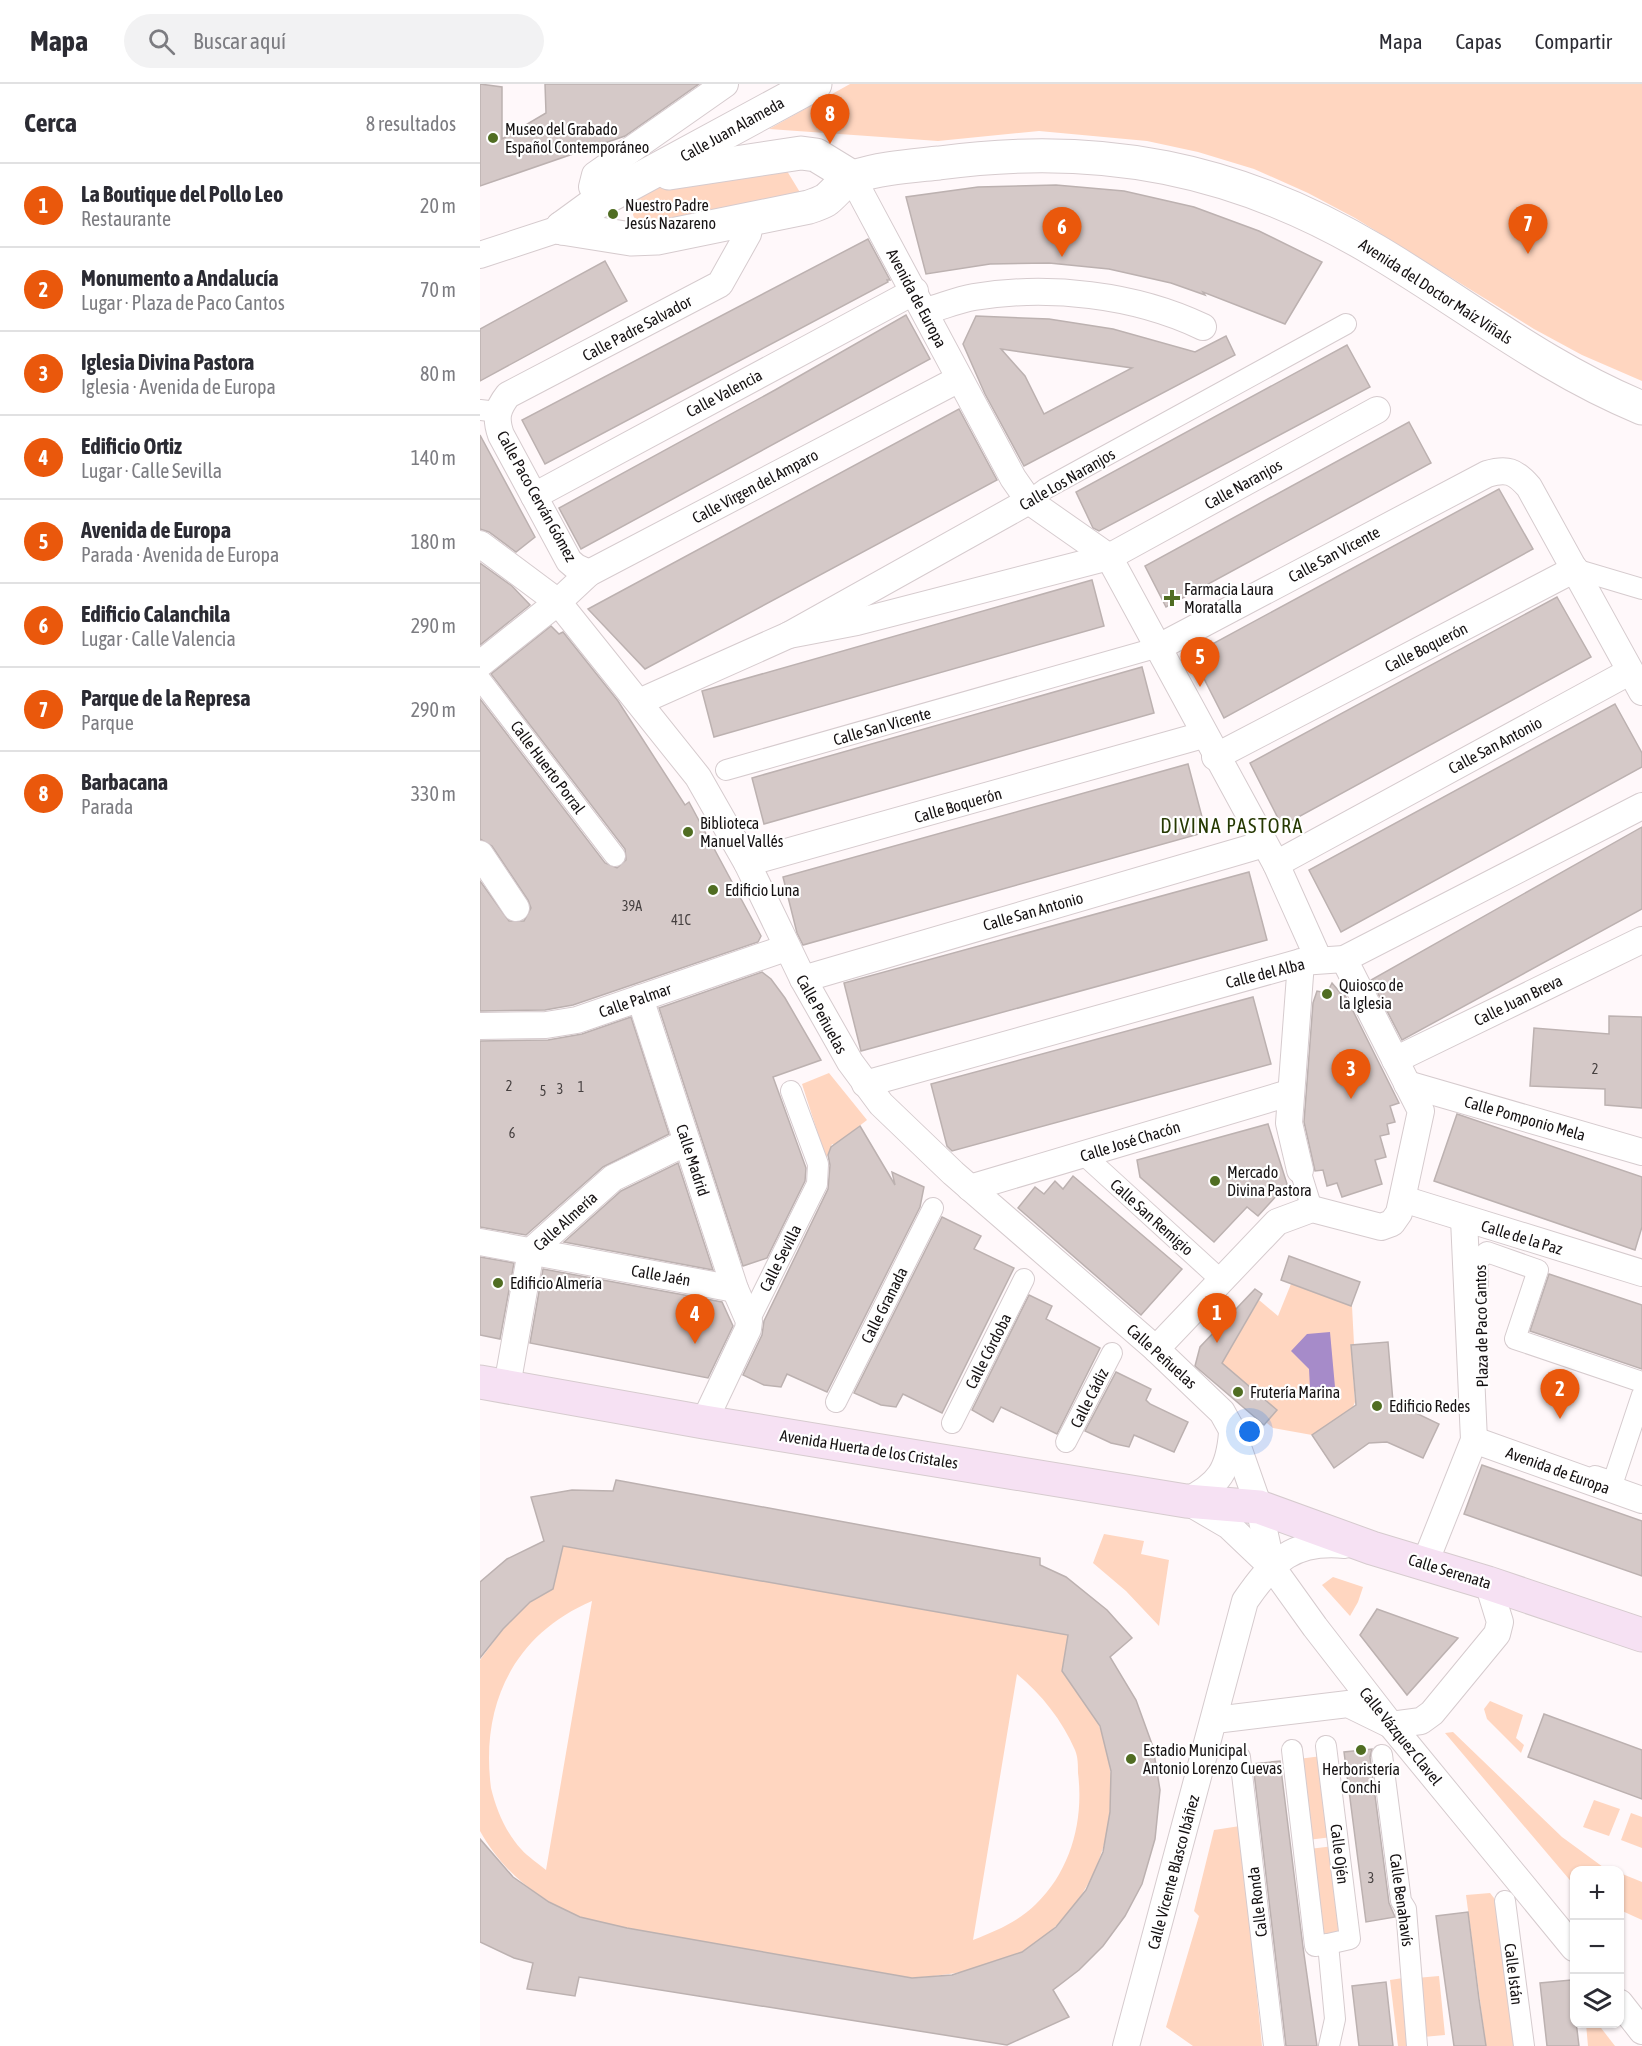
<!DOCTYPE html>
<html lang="es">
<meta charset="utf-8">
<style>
:root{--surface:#fff;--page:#f2f2f3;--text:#2b2b33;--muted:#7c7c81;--line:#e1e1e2;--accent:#ea580c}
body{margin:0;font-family:"Asap Condensed",sans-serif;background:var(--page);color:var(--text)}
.controls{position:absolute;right:18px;bottom:18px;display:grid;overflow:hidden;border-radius:12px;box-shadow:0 2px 4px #0004}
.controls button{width:54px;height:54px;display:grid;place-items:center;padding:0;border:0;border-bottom:2px solid var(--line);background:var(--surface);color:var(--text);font:30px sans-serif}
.you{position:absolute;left:770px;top:1348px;width:21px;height:21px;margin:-15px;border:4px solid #fff;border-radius:50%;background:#1a73e8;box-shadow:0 0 0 9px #1a73e833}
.badge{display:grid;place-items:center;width:39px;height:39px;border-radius:50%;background:var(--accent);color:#fff;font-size:20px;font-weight:700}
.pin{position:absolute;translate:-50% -50px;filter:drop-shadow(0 2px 3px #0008)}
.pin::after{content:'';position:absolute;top:32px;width:21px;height:18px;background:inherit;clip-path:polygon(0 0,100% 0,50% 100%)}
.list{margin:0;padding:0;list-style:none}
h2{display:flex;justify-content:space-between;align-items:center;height:78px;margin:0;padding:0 24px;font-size:26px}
h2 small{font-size:20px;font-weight:400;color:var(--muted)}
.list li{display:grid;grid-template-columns:39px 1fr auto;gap:18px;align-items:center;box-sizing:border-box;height:84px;padding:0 24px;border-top:2px solid var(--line)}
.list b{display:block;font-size:22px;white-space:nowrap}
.list p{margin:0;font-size:20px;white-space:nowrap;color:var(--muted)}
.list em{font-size:20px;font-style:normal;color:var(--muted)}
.icon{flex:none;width:33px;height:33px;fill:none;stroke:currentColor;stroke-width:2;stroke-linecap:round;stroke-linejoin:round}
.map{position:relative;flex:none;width:1162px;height:1962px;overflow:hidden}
header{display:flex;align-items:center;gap:36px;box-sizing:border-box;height:84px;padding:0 30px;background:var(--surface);border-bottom:2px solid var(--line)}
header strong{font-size:28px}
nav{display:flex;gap:33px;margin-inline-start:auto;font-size:21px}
.search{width:420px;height:54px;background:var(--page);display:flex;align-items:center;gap:15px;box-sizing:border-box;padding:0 21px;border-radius:33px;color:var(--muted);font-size:22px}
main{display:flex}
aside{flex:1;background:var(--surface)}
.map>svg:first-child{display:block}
.green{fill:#ffd6c0;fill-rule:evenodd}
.water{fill:#a68bc9}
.building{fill:#d5c9c8;stroke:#bcb1b0;stroke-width:1.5;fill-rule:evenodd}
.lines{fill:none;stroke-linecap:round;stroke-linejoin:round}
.pedestrian-casing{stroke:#d6cbce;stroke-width:22}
.minor-casing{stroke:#d6cbce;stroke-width:28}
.tertiary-casing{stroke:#d6cbce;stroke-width:35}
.secondary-casing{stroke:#d6cbce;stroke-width:35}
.pedestrian{stroke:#fff;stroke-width:20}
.minor{stroke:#fff;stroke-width:26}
.tertiary{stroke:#fff;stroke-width:33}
.secondary{stroke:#f6e1f3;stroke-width:33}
.poi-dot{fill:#506d22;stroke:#fff;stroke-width:2}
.labels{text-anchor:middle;stroke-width:4.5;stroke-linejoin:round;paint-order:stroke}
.number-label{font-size:14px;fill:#464040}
.poi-label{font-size:16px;fill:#161213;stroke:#fff;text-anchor:start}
.street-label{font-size:16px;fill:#161213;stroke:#fff}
.quarter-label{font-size:20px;letter-spacing:1.5px;fill:#263903;stroke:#fff}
</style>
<header>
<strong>Mapa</strong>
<div class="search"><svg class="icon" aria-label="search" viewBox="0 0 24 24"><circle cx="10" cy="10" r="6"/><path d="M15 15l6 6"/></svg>Buscar aquí</div>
<nav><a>Mapa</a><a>Capas</a><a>Compartir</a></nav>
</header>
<main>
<aside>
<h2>Cerca<small>8 resultados</small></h2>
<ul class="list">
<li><span class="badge">1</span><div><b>La Boutique del Pollo Leo</b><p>Restaurante</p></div><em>20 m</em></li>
<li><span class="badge">2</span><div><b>Monumento a Andalucía</b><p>Lugar · Plaza de Paco Cantos</p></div><em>70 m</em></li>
<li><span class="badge">3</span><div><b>Iglesia Divina Pastora</b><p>Iglesia · Avenida de Europa</p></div><em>80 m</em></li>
<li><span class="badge">4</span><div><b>Edificio Ortiz</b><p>Lugar · Calle Sevilla</p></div><em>140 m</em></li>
<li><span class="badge">5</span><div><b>Avenida de Europa</b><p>Parada · Avenida de Europa</p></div><em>180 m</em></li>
<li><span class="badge">6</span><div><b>Edificio Calanchila</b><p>Lugar · Calle Valencia</p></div><em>290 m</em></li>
<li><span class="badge">7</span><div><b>Parque de la Represa</b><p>Parque</p></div><em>290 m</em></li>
<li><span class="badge">8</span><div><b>Barbacana</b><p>Parada</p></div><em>330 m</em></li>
</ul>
</aside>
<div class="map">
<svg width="1162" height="1962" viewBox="0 0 1162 1962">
<rect width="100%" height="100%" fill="#fff8fa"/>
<g class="green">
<path d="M370,0h792v297l-60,-26 -48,-26 -179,-111 -47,-25 -54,-24 -56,-17 -51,-11 -108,-10 -101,10 -169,-12z"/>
<path d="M304,82l17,28 -134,32 -30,-2 -4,-9c1,-9 4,-18 13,-23 36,-18 98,-21 138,-26z"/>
<path d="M349,989l38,47 -32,25 -3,-1 -6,15 -24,-75z"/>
<path d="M811,1200l61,22 2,38 -3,1 4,57 -2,5 -41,28 -39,-7 -27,-22 11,-13 -35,-30 37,-63 19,16z"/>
<path d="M624,1450l40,7 -3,13 28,6 -10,66 -33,-35 -33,-28z"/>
<path d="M83,1462l505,89 -6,36c13,17 30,36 38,57 30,81 -1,180 -77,223 -33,19 -74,24 -111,27 -74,-13 -149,-26 -224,-39 -34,-6 -80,-9 -111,-23 -42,-19 -74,-44 -97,-85v-171l23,-31 27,-27 23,-13zM112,1517l-46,269c-8,-7 -18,-13 -25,-21 -15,-16 -25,-40 -30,-61 -11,-85 24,-154 101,-187zM537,1590c25,21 45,46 58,76 3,7 3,15 3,23 6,47 -7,97 -42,131 -18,18 -40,27 -63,36z"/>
<path d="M853,1493l30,10 -5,15 -8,14 -28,-31z"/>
<path d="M1010,1617l33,14 -7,23 8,7 -3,8 -34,-34 -3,-10z"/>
<path d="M973,1648l109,105 41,30 10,3h-39v15l-129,-152z"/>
<path d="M842,1672l10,81 -24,3 -10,-81z"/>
<path d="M1114,1716l26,9 -11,27 -26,-9z"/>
<path d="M1151,1729l11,4v31l-21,-8z"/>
<path d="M760,1742l22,220h-69l-27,-19 33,-111 -5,-5 20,-81z"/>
<path d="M854,1762l11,86 -25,3 -11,-86z"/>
<path d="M1140,1789l22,9v38l-22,-10z"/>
<path d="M1010,1809l12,15 16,138h-32l-20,-151z"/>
<path d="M959,1892l6,59 -22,2 -7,-59z"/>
<path d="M923,1894l8,68h-13l-8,-66z"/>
<path d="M1106,1940h12l17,22h-27z"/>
</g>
<path class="water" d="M850,1248l5,55 -25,1 -1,-19 -18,-18 16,-17z"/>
<g class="building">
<path d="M0,0l22,3v52l44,-26 -1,-29h154l-74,52 -145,50z"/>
<path d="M576,101l68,6 70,16 65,24 63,31 -37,62 -82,-32 2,3 -34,-12 -62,-14 -60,-6 -59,1 -64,10 -20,-77 72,-10z"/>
<path d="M388,155l22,41h-3l1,2 -343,182 -23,-44z"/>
<path d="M125,177l22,40 -147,80v-52z"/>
<path d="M426,231l24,44 -349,190 -22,-41 216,-118z"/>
<path d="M496,232l73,3 64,10 82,23 31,-16 9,19 -211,111 -39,-72 -22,-50zM521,265l131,19 -88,46 -19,-38z"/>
<path d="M867,261l23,42 -271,144 -6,-3 -17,-36z"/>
<path d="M479,325l38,71 -352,189 -57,-60z"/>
<path d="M929,338l22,41 -265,144 -21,-41z"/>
<path d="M0,351l55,102 -19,15 -27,-20 -9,-3z"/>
<path d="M1019,405l34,60 -309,169 -32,-63z"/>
<path d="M0,479l32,23 18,19 -50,40z"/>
<path d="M612,496l12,46 -390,111 -12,-46z"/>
<path d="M1077,513l34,60 -309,169 -32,-63z"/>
<path d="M71,542l8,8 4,-2 55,69 67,104 4,-3 72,134 -3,6 -185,63 -28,5 -65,1v-130l29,40h15l7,-13 -3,-8 -36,-54 -12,-7v-140l125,164 12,5 9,-8 -1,-11 -134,-175z"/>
<path d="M662,583l12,46 -390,111 -12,-46z"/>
<path d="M1135,620l27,49v14l-301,165 -32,-62z"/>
<path d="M708,680l18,68 -403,113 -6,-12 -14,-56z"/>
<path d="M1162,743v82l-240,131 -31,-60z"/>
<path d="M769,788l18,68 -406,111 -17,-68z"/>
<path d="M282,888l9,7 14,19 36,62 -48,17 33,91 -1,13 -38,77 -24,8 -84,-258z"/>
<path d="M852,899l11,13 2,-1 54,108 -9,3 5,16 -8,2 2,10 -9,2 6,21 -11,3 7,24 -40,13 -5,-14 -10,3 -4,-16 -8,1 -11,-49 9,-119 4,-12 10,2z"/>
<path d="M773,913l18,67 -319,87 -5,-5 -16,-62z"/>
<path d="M1129,932l33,1v91l-37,-3v-16l-75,-3 4,-58 75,6z"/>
<path d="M151,933l38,117 -66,33 -77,68 -46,-8v-186l68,-1 34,-6z"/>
<path d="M977,1030l185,63v50l-7,23 -201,-69z"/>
<path d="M788,1040l19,60 -29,32 -11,-9 -33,35 -74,-65 -3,-17z"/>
<path d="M380,1042l35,59 -3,-13 32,15 -4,20 -93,185 -40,-18 -6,13 -17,-2 -21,-10 19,-40 2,-14 64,-132 2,-24 -2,-10 3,-8z"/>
<path d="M198,1079l35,107 -149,-28 57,-51z"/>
<path d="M593,1092l109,93 -41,46 -123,-107 17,-21 9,7 11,-13 8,8z"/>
<path d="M462,1133l39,19 -7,13 40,19 -72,145 -39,-19 -7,13 -15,-2 -27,-12z"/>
<path d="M809,1172l71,26 -9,24 -70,-26z"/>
<path d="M0,1173l34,6 -14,76 -20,-4z"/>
<path d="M63,1185l179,33 11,24 -25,52 -178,-35z"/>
<path d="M1069,1190l93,31v64l-112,-38z"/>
<path d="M775,1205l7,5 -40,69 55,47 -13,15 -69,-59 5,-19z"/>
<path d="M549,1211l23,11 -6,13 54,29 -43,86 -56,-27 -8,15 -21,-12z"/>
<path d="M908,1258l5,60 46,22 -16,34 -36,-16 -18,1 -35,25 -22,-33 44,-30 -5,-60z"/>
<path d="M636,1288l35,17 -5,11 4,4 38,18 -14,30 -40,-17 -5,12 -18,-4 -26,-12z"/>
<path d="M1002,1381l160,56v55l-178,-62z"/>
<path d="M136,1396l424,78v7l26,12 41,33 25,28 -22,19 26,43 17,47 7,43 -5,49 -13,45 -17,32 -22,30 -24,24 -26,20 16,27 -62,28 -428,-68 -4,19 -48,-7 6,-26 -19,-5 -34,-16v-103l33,38 36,25 31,15 47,11 285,50 40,-3 70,-23 34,-25 30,-37 17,-38 7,-40 1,-41 -11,-45 -38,-55 6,-36 -505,-89 -10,43 -23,13 -27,27 -23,29v-76l27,-23 37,-18 -13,-44 41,-7 41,1z"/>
<path d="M897,1525l81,29 -51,57 -47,-60z"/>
<path d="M1064,1630l98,36v49l-114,-42z"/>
<path d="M892,1665l-2,8 19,146 6,14 -29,5 -22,-170z"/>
<path d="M800,1677l23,186 14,99h-31l-33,-282z"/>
<path d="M988,1828l11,87 7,47h-32l-13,-92 -5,-38z"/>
<path d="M1091,1896l8,66h-32l-7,-63z"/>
<path d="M906,1898l7,64h-34l-7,-60z"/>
</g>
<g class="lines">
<defs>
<g id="pedestrian">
<path d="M0,326l18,2"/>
<path d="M549,417l16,-12 301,-165"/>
<path d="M1095,485l67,20"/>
<path d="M0,595l135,177"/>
<path d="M246,686l433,-123"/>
<path d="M603,1070l138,126"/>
<path d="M820,1086l12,39"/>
<path d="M998,1200l-1,-23 10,-9 51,18 -23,69 127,43"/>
<path d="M269,1237l68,-137 1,-20 -27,-73"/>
<path d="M356,1318l97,-194"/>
<path d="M472,1339l72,-144"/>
<path d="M586,1358l46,-89"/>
<path d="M1115,1392l18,6 29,-87"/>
<path d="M846,1662l24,193 -22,5"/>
<path d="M812,1666l23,196 13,-2 7,75 -6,27"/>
<path d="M902,1671l19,146 5,8 11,137"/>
<path d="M760,1673l34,289"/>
<path d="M1025,1817l19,145"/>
</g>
<g id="minor">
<path d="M372,93l161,301 16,23 80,56 167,307 43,96"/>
<path d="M119,117l-7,-14 3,-12 130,-91"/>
<path d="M0,171l82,-27"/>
<path d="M445,227c16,-4 32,-11 49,-14 74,-12 160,-3 229,30"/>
<path d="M54,412l381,-205"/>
<path d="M0,460l78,58 140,175 49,86 56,116 47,83 31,42 72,69 203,176 66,63 10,18 27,77 13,60 43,60 76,98 183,223"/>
<path d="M109,489l-13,-6 -7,-6 -68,-126c-6,-17 -4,-26 7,-40l212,-111 28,-50 3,-14"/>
<path d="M309,551l68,-13 252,-65 268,-147"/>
<path d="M679,563l328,-173c20,-6 28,-3 42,13l113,205"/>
<path d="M0,580l78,-62 31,-29 370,-194"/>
<path d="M159,618l150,-67 240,-134"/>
<path d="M735,673l360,-188"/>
<path d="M0,770l36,54"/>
<path d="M267,779l456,-128"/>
<path d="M796,780l353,-192"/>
<path d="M323,895l461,-135"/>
<path d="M160,914l95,291 14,32 -1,8 -44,93"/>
<path d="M0,942l66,-1 31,-5 209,-72"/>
<path d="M915,976l247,-120"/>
<path d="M385,1000l436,-122 43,-3 298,-153"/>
<path d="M927,1000l235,68"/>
<path d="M820,1086l-11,-47 12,-161"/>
<path d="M490,1104l319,-95"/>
<path d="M923,1115l239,74"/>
<path d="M0,1158l255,47"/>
<path d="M676,1265l121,-127 35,-13 69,18 11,-4 7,-10 22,-102 -77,-152"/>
<path d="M27,1302l24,-135 82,-73 74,-36"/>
<path d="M994,1356l168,60"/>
<path d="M706,1417c33,-16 43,-31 46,-68"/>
<path d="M713,1421l36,21 41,39"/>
<path d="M945,1479l49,-123 -10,-221"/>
<path d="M735,1636l133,-16 43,21 30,-4 11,-8 65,-79 3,-12 -12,-39"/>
<path d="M1140,1919l22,28"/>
<path d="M646,1962l119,-445c28,-41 49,-61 100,-56"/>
</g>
<g id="tertiary">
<path d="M189,89l132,-20 15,2 36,22"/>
<path d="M82,144l69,11 26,-1 152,-31c6,-2 12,-4 17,-7 9,-7 17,-19 28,-23 26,-9 58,-11 85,-14 160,-22 299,5 437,88 91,54 167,116 266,157"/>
<path d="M82,144l37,-27 216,-117"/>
</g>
<path id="secondary" d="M0,1298l224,40 482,79 73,6 113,41 116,35 154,52"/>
</defs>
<use href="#pedestrian" class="pedestrian-casing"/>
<use href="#minor" class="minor-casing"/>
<use href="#tertiary" class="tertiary-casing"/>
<use href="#secondary" class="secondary-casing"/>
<use href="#pedestrian" class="pedestrian"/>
<use href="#minor" class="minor"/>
<use href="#tertiary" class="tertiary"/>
<use href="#secondary" class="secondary"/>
</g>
<g class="poi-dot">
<circle cx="13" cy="54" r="6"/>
<circle cx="133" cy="130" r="6"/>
<path d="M689 505h6v6h6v6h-6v6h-6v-6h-6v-6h6z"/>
<circle cx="208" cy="748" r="6"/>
<circle cx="233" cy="806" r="6"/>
<circle cx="847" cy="910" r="6"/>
<circle cx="735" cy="1097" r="6"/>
<circle cx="18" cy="1199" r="6"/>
<circle cx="758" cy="1308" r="6"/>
<circle cx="897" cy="1322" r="6"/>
<circle cx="881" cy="1666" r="6"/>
<circle cx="651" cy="1675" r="6"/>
</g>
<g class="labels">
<g class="number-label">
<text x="152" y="827">39A</text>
<text x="201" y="841">41C</text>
<text x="1115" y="990">2</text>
<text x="29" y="1007">2</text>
<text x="101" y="1008">1</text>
<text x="80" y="1010">3</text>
<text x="63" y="1012">5</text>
<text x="32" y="1054">6</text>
<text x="891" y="1799">3</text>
</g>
<g class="poi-label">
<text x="25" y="51">Museo del Grabado<tspan x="25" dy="18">Español Contemporáneo</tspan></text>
<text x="145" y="127">Nuestro Padre<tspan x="145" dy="18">Jesús Nazareno</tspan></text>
<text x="704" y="511">Farmacia Laura<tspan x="704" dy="18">Moratalla</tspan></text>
<text x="220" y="745">Biblioteca<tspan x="220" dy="18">Manuel Vallés</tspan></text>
<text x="245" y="812">Edificio Luna</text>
<text x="859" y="907">Quiosco de<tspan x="859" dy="18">la Iglesia</tspan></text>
<text x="747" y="1094">Mercado<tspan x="747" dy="18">Divina Pastora</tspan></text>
<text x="30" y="1205">Edificio Almería</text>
<text x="770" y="1314">Frutería Marina</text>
<text x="909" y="1328">Edificio Redes</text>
<text x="663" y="1672">Estadio Municipal<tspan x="663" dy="18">Antonio Lorenzo Cuevas</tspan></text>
<text x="881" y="1691" text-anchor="middle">Herboristería<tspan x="881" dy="18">Conchi</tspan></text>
</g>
<g class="street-label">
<text transform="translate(252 45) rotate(-29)" y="6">Calle Juan Alameda</text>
<text transform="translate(956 207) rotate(33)" y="6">Avenida del Doctor Maíz Viñals</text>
<text transform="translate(437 214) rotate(62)" y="6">Avenida de Europa</text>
<text transform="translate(157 244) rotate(-28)" y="6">Calle Padre Salvador</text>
<text transform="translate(244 309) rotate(-28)" y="6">Calle Valencia</text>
<text transform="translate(587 395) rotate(-30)" y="6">Calle Los Naranjos</text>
<text transform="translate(763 400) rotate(-29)" y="6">Calle Naranjos</text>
<text transform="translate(275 402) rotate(-28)" y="6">Calle Virgen del Amparo</text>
<text transform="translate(57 412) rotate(61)" y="6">Calle Paco Cerván Gómez</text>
<text transform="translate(854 470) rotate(-28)" y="6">Calle San Vicente</text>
<text transform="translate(946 563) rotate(-27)" y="6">Calle Boquerón</text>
<text transform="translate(402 642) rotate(-16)" y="6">Calle San Vicente</text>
<text transform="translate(1015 661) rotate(-28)" y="6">Calle San Antonio</text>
<text transform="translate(68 683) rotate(53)" y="6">Calle Huerto Porral</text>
<text transform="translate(478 721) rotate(-16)" y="6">Calle Boquerón</text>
<text transform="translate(553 827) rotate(-16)" y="6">Calle San Antonio</text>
<text transform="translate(785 889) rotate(-14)" y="6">Calle del Alba</text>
<text transform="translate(155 916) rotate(-19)" y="6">Calle Palmar</text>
<text transform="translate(1038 916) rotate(-26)" y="6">Calle Juan Breva</text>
<text transform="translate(342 930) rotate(61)" y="6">Calle Peñuelas</text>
<text transform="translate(1045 1034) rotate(16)" y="6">Calle Pomponio Mela</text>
<text transform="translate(650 1057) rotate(-17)" y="6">Calle José Chacón</text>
<text transform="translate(213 1076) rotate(72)" y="6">Calle Madrid</text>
<text transform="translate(672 1133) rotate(42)" y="6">Calle San Remigio</text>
<text transform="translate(85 1137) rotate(-42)" y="6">Calle Almería</text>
<text transform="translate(1042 1153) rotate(17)" y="6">Calle de la Paz</text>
<text transform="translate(300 1174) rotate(-63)" y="6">Calle Sevilla</text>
<text transform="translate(181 1191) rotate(10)" y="6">Calle Jaén</text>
<text transform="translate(404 1221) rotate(-63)" y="6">Calle Granada</text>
<text transform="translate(1001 1242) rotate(-91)" y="6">Plaza de Paco Cantos</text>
<text transform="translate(508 1267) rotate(-63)" y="6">Calle Córdoba</text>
<text transform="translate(682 1272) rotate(42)" y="6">Calle Peñuelas</text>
<text transform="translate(609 1314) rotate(-63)" y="6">Calle Cádiz</text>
<text transform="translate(389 1365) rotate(9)" y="6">Avenida Huerta de los Cristales</text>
<text transform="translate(1078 1386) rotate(20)" y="6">Avenida de Europa</text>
<text transform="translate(970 1487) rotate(17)" y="6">Calle Serenata</text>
<text transform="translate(921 1652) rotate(51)" y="6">Calle Vázquez Clavel</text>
<text transform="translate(860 1770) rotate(83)" y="6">Calle Ojén</text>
<text transform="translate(693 1788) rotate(-75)" y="6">Calle Vicente Blasco Ibáñez</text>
<text transform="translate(922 1816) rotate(82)" y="6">Calle Benahavís</text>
<text transform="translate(777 1818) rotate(-97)" y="6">Calle Ronda</text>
<text transform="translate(1034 1890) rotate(83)" y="6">Calle Istán</text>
</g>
<g class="quarter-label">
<text x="752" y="749">DIVINA PASTORA</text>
</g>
</g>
</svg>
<div class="controls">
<button>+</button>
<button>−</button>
<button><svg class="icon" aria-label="layers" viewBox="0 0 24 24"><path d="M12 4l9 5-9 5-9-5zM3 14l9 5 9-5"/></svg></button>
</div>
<div class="you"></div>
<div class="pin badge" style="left:737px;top:1259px">1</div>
<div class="pin badge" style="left:1080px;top:1335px">2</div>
<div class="pin badge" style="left:871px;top:1015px">3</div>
<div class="pin badge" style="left:215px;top:1260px">4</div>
<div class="pin badge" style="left:720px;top:603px">5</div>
<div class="pin badge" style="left:582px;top:173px">6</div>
<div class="pin badge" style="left:1048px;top:170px">7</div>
<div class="pin badge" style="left:350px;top:60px">8</div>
</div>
</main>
